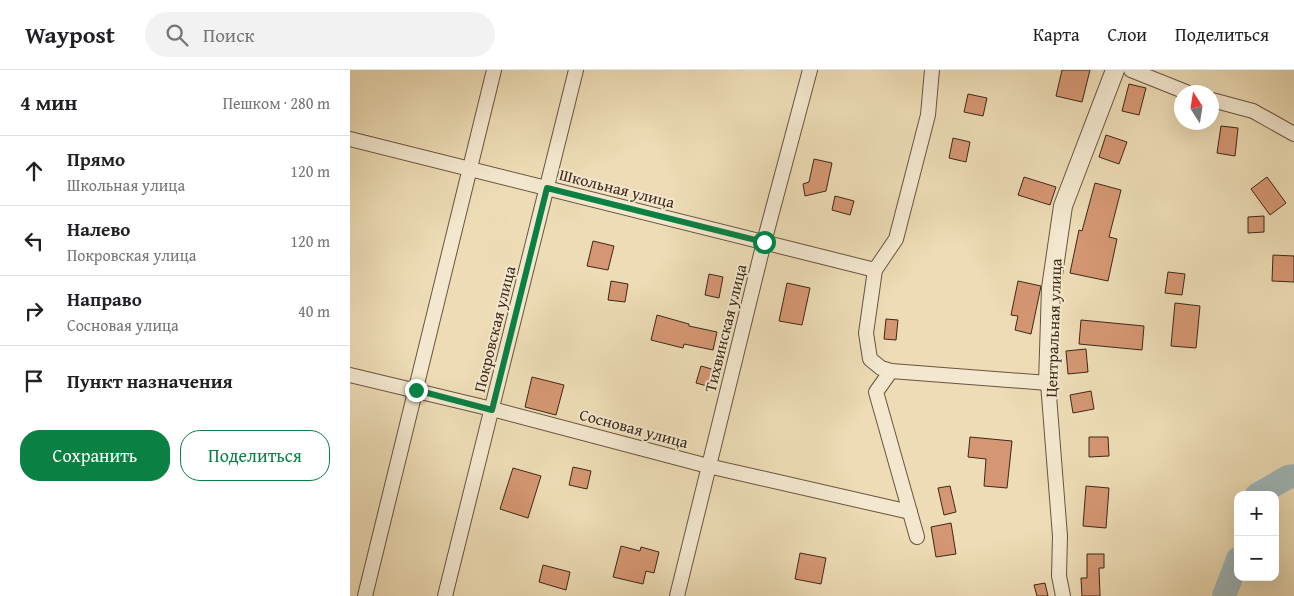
<!DOCTYPE html>
<html lang="ru">
<meta charset="utf-8">
<style>
:root{--surface:#fff;--page:#f2f2f2;--text:#202124;--muted:#757577;--line:#e0e0e0;--accent:#0b8043}
body{margin:0;font-family:"Gentium Book Plus",serif;background:var(--page);color:var(--text)}
.controls{position:absolute;right:15px;bottom:15px;display:grid;overflow:hidden;border-radius:10px;box-shadow:0 5px 20px #0002}
.controls button{width:45px;height:45px;display:grid;place-items:center;padding:0;border:0;border-bottom:1px solid var(--line);background:var(--surface);color:var(--text);font:25px sans-serif}
.compass{position:absolute;left:824px;top:15px;width:45px;height:45px;border-radius:50%;background:var(--surface);box-shadow:0 5px 20px #0002;rotate:348deg}
.stop{position:absolute;width:15px;height:15px;margin:-11px;border:4px solid #0b8043;border-radius:50%;background:#fff}
.stop.end{background:#0b8043;border-color:#fff;box-shadow:0 1px 5px #0008}
.list{margin:0;padding:0;list-style:none}
h2{display:flex;justify-content:space-between;align-items:center;height:65px;margin:0;padding:0 20px;font-size:21px}
h2 small{font-size:16px;font-weight:400;color:var(--muted)}
.list li{display:grid;grid-template-columns:32px 1fr auto;gap:15px;align-items:center;box-sizing:border-box;height:70px;padding:0 20px;border-top:1px solid var(--line)}
.list b{display:block;font-size:19px;white-space:nowrap}
.list p{margin:0;font-size:16px;white-space:nowrap;color:var(--muted)}
.list em{font-size:16px;font-style:normal;color:var(--muted)}
.actions{display:flex;gap:10px;padding:15px 20px}
.actions a{flex:1;padding:11px 0;border:1px solid var(--accent);border-radius:20px;text-align:center;font-size:18px;color:var(--accent)}
.actions .main{background:var(--accent);color:#fff}
.icon{flex:none;width:28px;height:28px;fill:none;stroke:currentColor;stroke-width:2;stroke-linecap:round;stroke-linejoin:round}
.map{position:relative;flex:none;width:944px;height:526px;overflow:hidden}
header{display:flex;align-items:center;gap:30px;box-sizing:border-box;height:70px;padding:0 25px;background:var(--surface);border-bottom:1px solid var(--line)}
header strong{font-size:24px}
nav{display:flex;gap:28px;margin-inline-start:auto;font-size:18px}
.search{width:350px;height:45px;background:var(--page);display:flex;align-items:center;gap:12px;box-sizing:border-box;padding:0 18px;border-radius:28px;color:var(--muted);font-size:19px}
main{display:flex}
aside{flex:1;background:var(--surface)}
.map>svg:first-child{display:block}
.lines{fill:none;stroke-linecap:round;stroke-linejoin:round}
.river{stroke:#9fb8ba;stroke-width:24}
.building{fill:#d59773;stroke:#3d2718}
.minor-casing{stroke:#69543f;stroke-width:16}
.tertiary-casing{stroke:#69543f;stroke-width:20}
.minor{stroke:#f3e8cf;stroke-width:14}
.tertiary{stroke:#f3e8cf;stroke-width:18}
.route{stroke:#0b8043;stroke-width:6}
.labels{text-anchor:middle;stroke-width:4;stroke-linejoin:round;paint-order:stroke}
.street-label{font-size:16px;fill:#3d2718;stroke:#f3e8cf}
</style>
<header>
<strong>Waypost</strong>
<div class="search"><svg class="icon" aria-label="search" viewBox="0 0 24 24"><circle cx="10" cy="10" r="6"/><path d="M15 15l6 6"/></svg>Поиск</div>
<nav><a>Карта</a><a>Слои</a><a>Поделиться</a></nav>
</header>
<main>
<aside>
<h2>4 мин<small>Пешком · 280 m</small></h2>
<ul class="list">
<li><svg class="icon" aria-label="ahead" viewBox="0 0 24 24"><path d="M12 20V5M6 11l6-6 6 6"/></svg><div><b>Прямо</b><p>Школьная улица</p></div><em>120 m</em></li>
<li><svg class="icon" aria-label="left" viewBox="0 0 24 24"><path d="M17 20v-9H6M10 6l-5 5 5 5"/></svg><div><b>Налево</b><p>Покровская улица</p></div><em>120 m</em></li>
<li><svg class="icon" aria-label="right" viewBox="0 0 24 24"><path d="M7 20v-9h11M14 6l5 5-5 5"/></svg><div><b>Направо</b><p>Сосновая улица</p></div><em>40 m</em></li>
<li><svg class="icon" aria-label="arrive" viewBox="0 0 24 24"><path d="M6 21V4h12l-3 4 3 4H6"/></svg><div><b>Пункт назначения</b></div></li>
</ul>
<div class="actions"><a class="main">Сохранить</a><a>Поделиться</a></div>
</aside>
<div class="map">
<svg width="944" height="526" viewBox="0 0 944 526">
<rect width="100%" height="100%" fill="#eddcb5"/>
<filter id="stains"><feTurbulence type="fractalNoise" baseFrequency=".004" numOctaves="4"/><feColorMatrix values="0 0 0 0 .2 0 0 0 0 .09 0 0 0 0 .02 0 0 0 .5 -.17"/></filter>
<radialGradient id="worn" r=".72"><stop offset=".6" stop-color="#630" stop-opacity="0"/><stop offset="1" stop-color="#630" stop-opacity=".3"/></radialGradient>
<g class="lines">
<g class="river">
<path d="M907,425l31,-18 6,-1"/>
<path d="M874,526l14,-37"/>
</g>
</g>
<g class="building">
<path d="M712,0h28l-8,32 -26,-6z"/>
<path d="M779,14l17,4 -7,27 -17,-4z"/>
<path d="M618,24l19,4 -4,18 -19,-4z"/>
<path d="M871,56l17,2 -3,28 -18,-3z"/>
<path d="M756,65l21,7 -8,22 -20,-7z"/>
<path d="M603,68l17,4 -4,20 -17,-4z"/>
<path d="M464,89l18,4 -6,28 -21,5 -2,-12 6,-2z"/>
<path d="M674,107l32,10 -6,18 -32,-10z"/>
<path d="M917,107l19,26 -16,12 -19,-26z"/>
<path d="M745,113l26,7 -12,47 8,2 -9,42 -38,-8 9,-43 3,1z"/>
<path d="M485,126l19,5 -4,14 -18,-5z"/>
<path d="M914,146v16l-16,1v-16z"/>
<path d="M243,171l21,5 -6,24 -21,-4z"/>
<path d="M923,185l21,1v26l-22,-1z"/>
<path d="M818,202l17,2 -3,21 -17,-2z"/>
<path d="M359,204l14,3 -4,21 -14,-3z"/>
<path d="M261,211l17,3 -3,18 -17,-2z"/>
<path d="M668,211l23,5 -10,48 -16,-4 3,-14 -7,-1z"/>
<path d="M437,213l23,5 -8,37 -23,-4z"/>
<path d="M825,233l25,3 -4,42 -25,-2z"/>
<path d="M307,245l32,9v2l28,6 -4,18 -29,-6 -1,4 -32,-8z"/>
<path d="M536,249l12,1 -2,20 -12,-1z"/>
<path d="M731,250l63,6 -2,24 -63,-6z"/>
<path d="M736,279l2,23 -20,2 -2,-23z"/>
<path d="M351,296l14,4 -4,17 -15,-4z"/>
<path d="M182,307l32,8 -8,30 -31,-8z"/>
<path d="M741,321l3,18 -21,4 -3,-18z"/>
<path d="M620,367l42,4 -5,47 -23,-2 2,-27 -18,-2z"/>
<path d="M739,367h19l1,19 -20,1z"/>
<path d="M223,397l18,4 -4,18 -18,-4z"/>
<path d="M163,398l28,8 -13,42 -28,-9z"/>
<path d="M600,416l6,26 -12,3 -6,-27z"/>
<path d="M736,416l23,2 -3,40 -23,-2z"/>
<path d="M601,453l5,31 -20,3 -5,-30z"/>
<path d="M271,476l19,5 1,-4 18,5 -5,21 -8,-2 -3,13 -30,-7z"/>
<path d="M450,483l26,5 -5,26 -26,-5z"/>
<path d="M737,484h17v14h-5l1,28h-18l-1,-18h6z"/>
<path d="M193,495l27,7 -4,18 -27,-8z"/>
<path d="M695,513l3,13h-11l-3,-11z"/>
</g>
<g class="lines">
<defs>
<g id="minor">
<path d="M582,0l-4,45 -32,124 -21,31 -9,63 4,26 11,9 10,3 157,12 12,153 -1,40 4,20"/>
<path d="M781,0l55,22"/>
<path d="M862,30l41,11 41,23"/>
<path d="M0,69l525,131"/>
<path d="M541,301l-15,21 41,145"/>
<path d="M0,305l142,34 216,57 202,46"/>
<path d="M15,526l129,-526"/>
<path d="M95,526l131,-526"/>
<path d="M327,526l87,-354 46,-172"/>
</g>
<path id="tertiary" d="M698,313l3,-95 12,-82 52,-136"/>
</defs>
<use href="#minor" class="minor-casing"/>
<use href="#tertiary" class="tertiary-casing"/>
<use href="#minor" class="minor"/>
<use href="#tertiary" class="tertiary"/>
</g>
<g class="lines">
<path class="route" d="M66,320l76,20 55,-222 217,54"/>
</g>
<g class="labels">
<g class="street-label">
<text transform="translate(267 118) rotate(14)" y="6">Школьная улица</text>
<text transform="translate(375 258) rotate(-76)" y="6">Тихвинская улица</text>
<text transform="translate(703 258) rotate(-88)" y="6">Центральная улица</text>
<text transform="translate(144 259) rotate(-76)" y="6">Покровская улица</text>
<text transform="translate(284 358) rotate(15)" y="6">Сосновая улица</text>
</g>
</g>
<rect width="100%" height="100%" filter="url(#stains)"/>
<rect width="100%" height="100%" fill="url(#worn)"/>
</svg>
<div class="controls">
<button>+</button>
<button>−</button>
</div>
<svg class="compass" viewBox="-18 -18 36 36"><path d="M0-13l5 13h-10z" fill="#e53935"/><path d="M0 13l5-13h-10z" fill="#757577"/></svg>
<div class="stop" style="left:414px;top:172px"></div>
<div class="stop end" style="left:66px;top:320px"></div>
</div>
</main>
